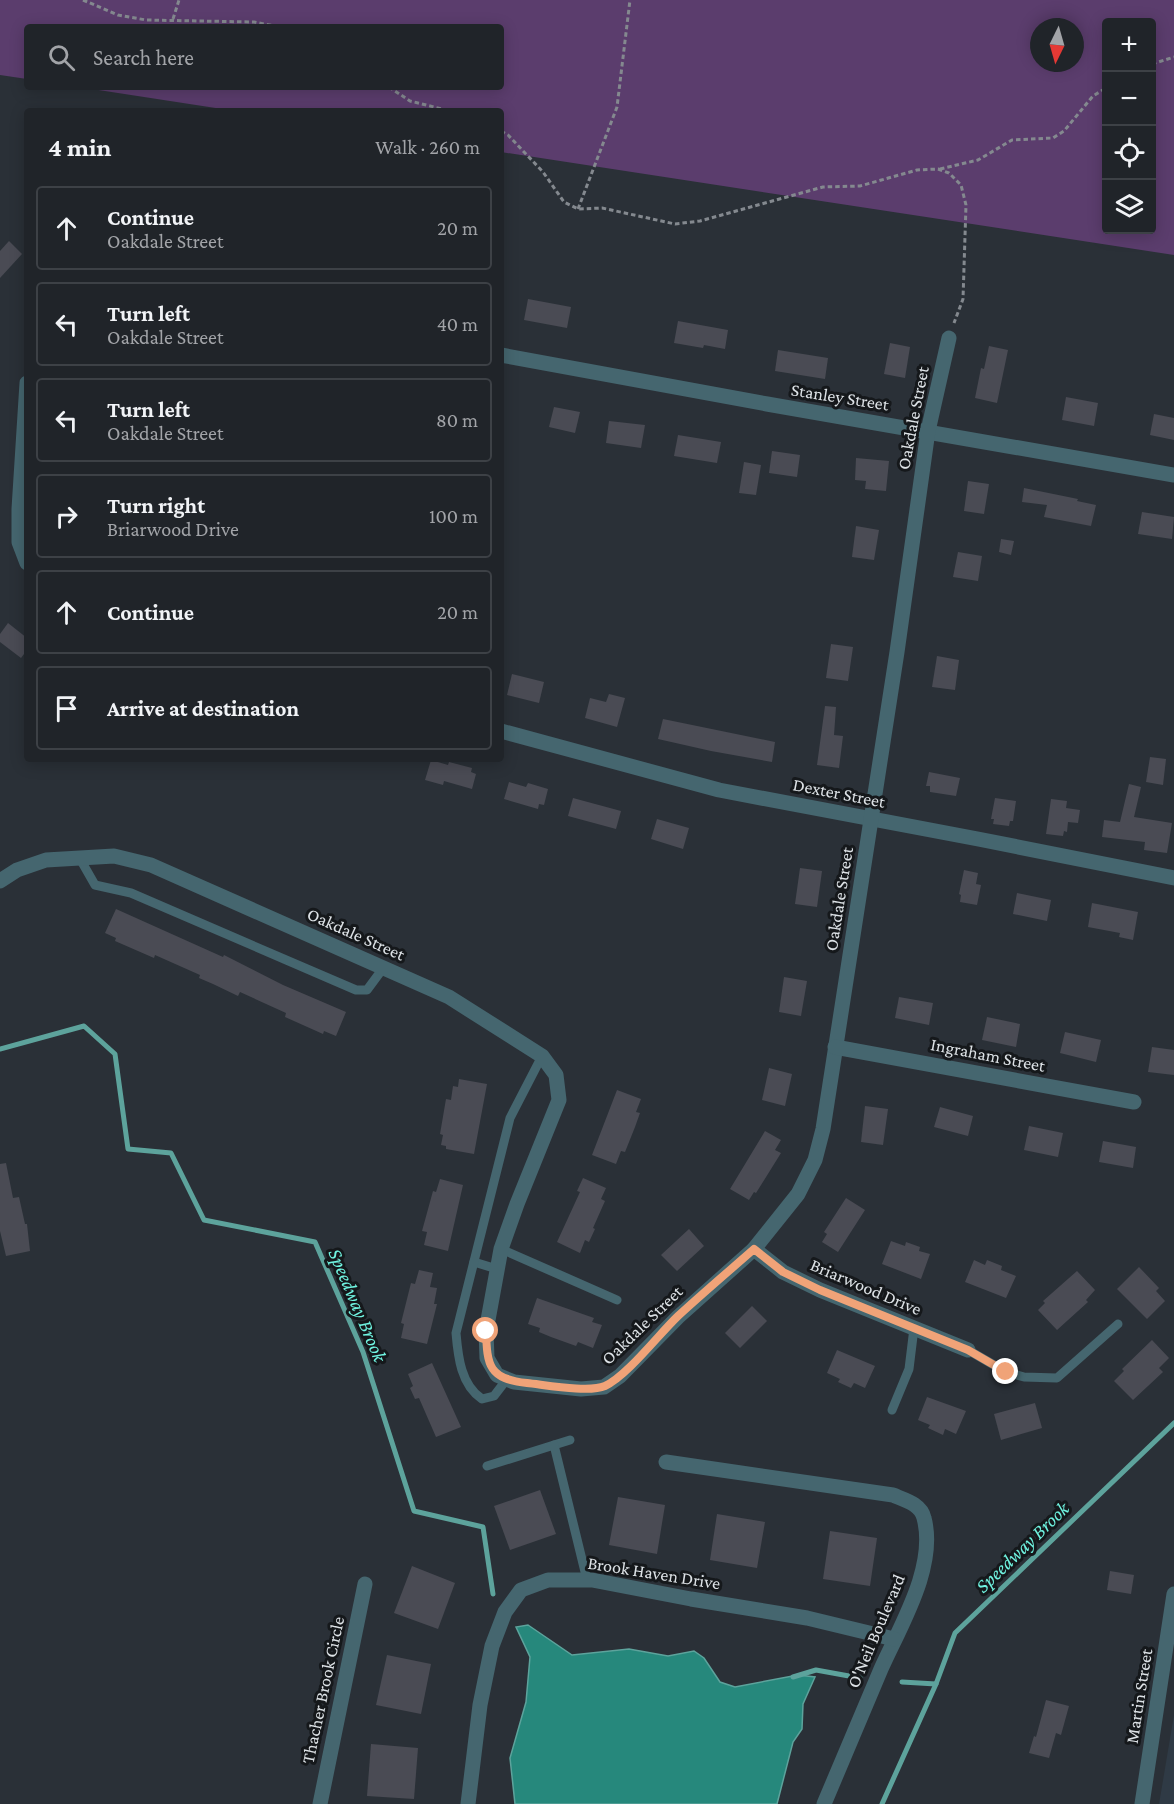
<!DOCTYPE html>
<meta charset="utf-8">
<style>
:root{--surface:#202429;--page:#2d3035;--text:#f1f3f6;--muted:#a2a4a8;--line:#3d4146}
body{margin:0;font-family:"Crimson Pro",serif;background:var(--page);color:var(--text)}
.controls{position:absolute;right:18px;top:18px;display:grid;overflow:hidden;border-radius:6px;box-shadow:0 3px 15px #0003}
.controls button{width:54px;height:54px;display:grid;place-items:center;padding:0;border:0;border-bottom:2px solid var(--line);background:var(--surface);color:var(--text);font:30px sans-serif}
.compass{position:absolute;left:1030px;top:18px;width:54px;height:54px;border-radius:50%;background:var(--surface);box-shadow:0 3px 15px #0003;rotate:185deg}
.stop{position:absolute;width:18px;height:18px;margin:-14px;border:4px solid #f0a378;border-radius:50%;background:#fff}
.stop.end{background:#f0a378;border-color:#fff;box-shadow:0 2px 6px #0008}
.list{margin:0;padding:0;list-style:none}
h2{display:flex;justify-content:space-between;align-items:center;height:78px;margin:0;padding:0 24px;font-size:26px}
h2 small{font-size:20px;font-weight:400;color:var(--muted)}
.list li{display:grid;grid-template-columns:39px 1fr auto;gap:18px;align-items:center;box-sizing:border-box;height:84px;margin:0 12px 12px;padding:0 12px;border:2px solid var(--line);border-radius:6px}
.list b{display:block;font-size:22px;white-space:nowrap}
.list p{margin:0;font-size:20px;white-space:nowrap;color:var(--muted)}
.list em{font-size:20px;font-style:normal;color:var(--muted)}
.icon{flex:none;width:33px;height:33px;fill:none;stroke:currentColor;stroke-width:2;stroke-linecap:round;stroke-linejoin:round}
.map{position:relative;flex:none;width:1174px;height:1804px;overflow:hidden}
.search{position:absolute;background:var(--surface);box-shadow:0 3px 15px #0003;left:24px;top:24px;width:480px;height:66px;display:flex;align-items:center;gap:15px;box-sizing:border-box;padding:0 21px;border-radius:6px;color:var(--muted);font-size:22px}
.panel{position:absolute;background:var(--surface);box-shadow:0 3px 15px #0003;left:24px;top:108px;width:480px;height:654px;border-radius:6px}
.map>svg:first-child{display:block}
.built{fill:#2f3a45}
.green{fill:#5b3d6d;fill-rule:evenodd}
.water{fill:#26887c;stroke:#5da39c;stroke-width:1.5}
.lines{fill:none;stroke-linecap:round;stroke-linejoin:round}
.stream{stroke:#5da39c;stroke-width:5}
.building{fill:#4a4b54}
.path{stroke:#84898f;stroke-width:3;stroke-dasharray:4.5 3;stroke-linecap:butt}
.lane{stroke:#45666f;stroke-width:9}
.street{stroke:#45666f;stroke-width:15}
.route{stroke:#f0a378;stroke-width:8}
.labels{text-anchor:middle;stroke-width:6;stroke-linejoin:round;paint-order:stroke}
.street-label{font-size:18px;fill:#dde2e6;stroke:#15181b}
.water-label{font-size:20px;font-style:italic;fill:#70f4e1;stroke:#15181b}
</style>
<div class="map">
<svg width="1174" height="1804" viewBox="0 0 1174 1804">
<rect width="100%" height="100%" fill="#2a3037"/>
<path class="built" d="M1174,1715v89h-15z"/>
<path class="green" d="M0,0h1174v255l-673,-103v-41h-266l-156,-24h422v-60h-474v52l-27,-4zM1106,22h46v208h-46zM1039,27h36v36h-36z"/>
<path class="water" d="M528,1625l44,30 57,-6 39,7 26,-5 10,7 16,24 15,5 63,-12 17,2 -12,27 -1,25 -9,13 -16,62h-262l-5,-46 16,-56 4,-45 -14,-30z"/>
<g class="lines">
<g class="stream">
<path d="M0,1049l84,-23 31,28 13,95 43,4 33,67 111,22 48,110 51,159 69,16 10,67"/>
<path d="M793,1677l23,-7 44,8"/>
<path d="M902,1682l34,2 19,-51 219,-210"/>
<path d="M882,1804l54,-120"/>
</g>
</g>
<g class="building">
<path d="M9,241l13,13 -22,24v-27z"/>
<path d="M528,299l43,8 -4,21 -43,-8z"/>
<path d="M678,321l50,9 -3,19 -21,-4 -1,3 -29,-5z"/>
<path d="M890,343l20,4 -5,31 -21,-4z"/>
<path d="M989,346l19,4 -11,53 -22,-5 6,-30 3,1z"/>
<path d="M778,350l50,8 -3,21 -50,-8z"/>
<path d="M1066,397l32,6 -4,23 -32,-6z"/>
<path d="M554,407l26,5 -5,21 -26,-6z"/>
<path d="M1154,414l20,4v22l-24,-5z"/>
<path d="M609,421l36,4 -4,23 -35,-5z"/>
<path d="M678,435l43,7 -4,21 -43,-7z"/>
<path d="M772,451l28,4 -3,22 -28,-4z"/>
<path d="M856,458l33,3 -3,30 -21,-2 1,-8 -11,-1z"/>
<path d="M744,462l17,3 -5,30 -17,-2z"/>
<path d="M968,481l21,3 -5,30 -20,-3z"/>
<path d="M1024,488l54,11 -1,2 19,4 -5,21 -47,-9 3,-12 -25,-3z"/>
<path d="M1142,512l32,5 -2,22 -34,-5z"/>
<path d="M856,526l23,4 -5,30 -22,-3z"/>
<path d="M1001,539l13,2 -3,14 -12,-3z"/>
<path d="M958,552l24,4 -4,25 -25,-4z"/>
<path d="M8,623l19,15v12l-6,8 -21,-16v-8z"/>
<path d="M831,644l22,3 -5,34 -22,-3z"/>
<path d="M937,656l22,4 -4,30 -23,-3z"/>
<path d="M512,674l32,8 -5,21 -32,-8z"/>
<path d="M609,694l16,4 -8,29 -32,-9 5,-20 16,4z"/>
<path d="M825,706l11,1 -2,28 9,1 -4,32 -22,-3z"/>
<path d="M663,719l112,23 -3,20 -61,-11 -53,-12z"/>
<path d="M1150,757l16,2 -3,26 -17,-3z"/>
<path d="M431,760l17,5 1,-3 23,6 -1,4 5,2 -4,15 -28,-8 -1,4 -18,-5z"/>
<path d="M929,772l31,6 -4,18 -26,-4v-6h-4z"/>
<path d="M509,782l17,5 2,-4 20,6 -4,16 -5,-1 -1,5 -34,-10z"/>
<path d="M1129,784l12,3 -7,30 38,6 -5,30 -23,-3 1,-8 -43,-5 2,-17 16,2z"/>
<path d="M573,798l48,13 -5,18 -48,-13z"/>
<path d="M995,798l21,3 -3,20h-3l-1,5 -16,-2 1,-5h-3z"/>
<path d="M1051,799l16,2 -1,7 14,2 -2,13 -10,-1 -1,10 -3,-1 -1,5 -17,-2z"/>
<path d="M657,819l32,9 -6,21 -32,-10z"/>
<path d="M800,868l22,3 -5,36 -22,-3z"/>
<path d="M964,870l14,3 -2,11 5,1 -4,20 -17,-3 1,-7 -2,-1z"/>
<path d="M1017,893l34,7 -4,21 -34,-7z"/>
<path d="M1092,903l46,9 -5,28 -14,-3 1,-4 -32,-6z"/>
<path d="M116,909l107,48 1,-2 59,30 63,27 -10,24 -12,-5 -1,3 -38,-17 1,-4 -46,-21 -2,4 -25,-12 -14,-6 1,-3 -45,-20 -1,3 -39,-17 1,-3 -11,-5z"/>
<path d="M784,977l23,4 -6,35 -22,-4z"/>
<path d="M899,997l34,6 -4,22 -34,-7z"/>
<path d="M987,1017l33,7 -4,23 -34,-7z"/>
<path d="M1065,1032l36,8 -5,22 -36,-9z"/>
<path d="M1152,1047l22,3v25l-26,-3z"/>
<path d="M769,1068l23,6 -7,32 -23,-6z"/>
<path d="M459,1079l28,5 -13,70 -28,-5v-3l-5,-1 2,-10 -3,-1 6,-35 5,1 2,-14 5,1z"/>
<path d="M617,1090l24,9 -5,13 4,1 -5,14 -10,25 -4,-1 -5,13 -24,-9z"/>
<path d="M865,1106l23,3 -5,36 -22,-3z"/>
<path d="M940,1107l33,9 -5,20 -34,-9z"/>
<path d="M1029,1126l34,7 -5,24 -34,-7z"/>
<path d="M765,1131l16,9 -6,10 6,3 -25,40 -2,-1 -5,8 -19,-11z"/>
<path d="M1103,1141l33,6 -3,21 -34,-6z"/>
<path d="M6,1163l7,35 6,-1 6,27h2l3,27 -24,5 -6,-25v-67z"/>
<path d="M583,1178l23,10 -5,11 4,2 -12,27 2,1 -6,13 -4,-2 -5,13 -23,-11 23,-50 -3,-1z"/>
<path d="M440,1179l23,6 -15,66 -24,-6 3,-13 -5,-1 11,-40 3,1z"/>
<path d="M846,1198l19,12 -27,42 -16,-10 5,-8 -3,-2z"/>
<path d="M689,1229l15,17 -27,25 -16,-16z"/>
<path d="M891,1241l14,5 1,-4 14,5 -1,4 11,3 -9,25 -39,-15z"/>
<path d="M974,1260l11,5 2,-5 15,6 -1,4 15,6 -10,22 -41,-16z"/>
<path d="M1139,1267l20,21 -3,3 9,10 -18,18 -30,-30z"/>
<path d="M419,1270l14,3 -3,14 7,1 -3,16h3l-10,40 -26,-6 3,-14 -3,-1 10,-40 4,1z"/>
<path d="M1077,1271l18,19 -9,10 2,2 -31,28 -19,-20 7,-7 -2,-2z"/>
<path d="M537,1298l57,20 -2,4 10,3 -9,23 -15,-6 -2,4 -25,-9 -12,-5 1,-4 -12,-4z"/>
<path d="M752,1306l15,15 -27,27 -15,-15z"/>
<path d="M1152,1340l17,18 -10,10 4,4 -30,28 -19,-19 10,-10 -2,-2z"/>
<path d="M837,1350l38,16 -10,22 -11,-5 -3,5 -13,-6 2,-3 -13,-6z"/>
<path d="M432,1363l29,64 -25,10 -17,-39 -4,1 -5,-11 3,-2 -5,-12z"/>
<path d="M927,1397l39,14 -10,23 -11,-5 -2,6 -15,-7 2,-3 -12,-5z"/>
<path d="M1035,1403l7,25 -41,12 -7,-26z"/>
<path d="M540,1490l16,44 -46,16 -16,-44z"/>
<path d="M618,1497l47,8 -8,49 -48,-9z"/>
<path d="M717,1514l48,8 -8,46 -47,-8z"/>
<path d="M830,1531l47,7 -7,48 -47,-7z"/>
<path d="M412,1566l43,17 -17,46 -44,-16z"/>
<path d="M1110,1571l24,4 -3,19 -24,-4z"/>
<path d="M387,1655l44,9 -10,50 -45,-9z"/>
<path d="M1046,1700l23,6 -8,29 -5,-2 -7,25 -20,-5 5,-17 2,1z"/>
<path d="M371,1744l47,4 -4,51 -47,-3z"/>
</g>
<g class="lines">
<g class="path">
<path d="M83,0l35,15 28,5 108,2 26,5"/>
<path d="M173,19l6,-19"/>
<path d="M1152,64l22,-7"/>
<path d="M389,87l21,14 40,10"/>
<path d="M501,131l7,4 35,37 21,30 14,7 24,-1 73,16 25,-3 123,-34 37,-1 57,-16 21,-1 11,4 12,12 5,20 -3,94 -9,24"/>
<path d="M940,169l38,-9 34,-20 41,-2 11,-7 29,-35 13,-8"/>
<path d="M578,209l39,-102 13,-107"/>
</g>
<g class="lane">
<path d="M79,857l16,28 36,8 225,97h11l17,-23"/>
<path d="M501,1249l116,51"/>
<path d="M474,1262l23,7"/>
<path d="M968,1350l38,22 18,5 33,1 61,-54"/>
<path d="M507,1379l-13,17 -12,3c-21,-14 -24,-42 -26,-66l54,-215 32,-62"/>
<path d="M892,1410l17,-41 5,-41"/>
<path d="M554,1445l16,-5"/>
<path d="M487,1466l67,-21 33,135"/>
</g>
<g class="street">
<path d="M501,355l266,49 407,71"/>
<path d="M27,383l-8,126v33l8,21"/>
<path d="M501,731l218,59 259,49 196,39"/>
<path d="M0,881l17,-11 29,-10 68,-4 37,9 298,132 93,59 14,19 3,25 -42,104 -16,45 -15,82 1,27 10,17 17,7 67,7 23,-2 16,-11 58,-59 76,-68 44,-55 17,-34 8,-31 74,-477 31,-221 21,-93"/>
<path d="M835,1047l299,55"/>
<path d="M754,1249l29,23 37,18 148,60"/>
<path d="M666,1462l227,33c12,5 28,9 31,23 13,49 -24,108 -43,151 -19,45 -38,90 -57,135"/>
<path d="M320,1804l45,-220"/>
<path d="M468,1804l12,-99 12,-59 13,-34 16,-22 27,-10h44l99,19 116,19 87,21"/>
<path d="M1142,1804l32,-210"/>
</g>
</g>
<g class="lines">
<path class="route" d="M486,1331c1,35 3,48 41,52 19,2 62,10 78,3 22,-10 54,-52 73,-70 25,-23 51,-45 76,-67l29,23 37,18 148,60 38,22"/>
</g>
<g class="labels">
<g class="street-label">
<text transform="translate(840 397) rotate(9)" y="6">Stanley Street</text>
<text transform="translate(913 418) rotate(-79)" y="6">Oakdale Street</text>
<text transform="translate(839 793) rotate(11)" y="6">Dexter Street</text>
<text transform="translate(839 899) rotate(-81)" y="6">Oakdale Street</text>
<text transform="translate(356 934) rotate(24)" y="6">Oakdale Street</text>
<text transform="translate(988 1055) rotate(11)" y="6">Ingraham Street</text>
<text transform="translate(866 1287) rotate(23)" y="6">Briarwood Drive</text>
<text transform="translate(642 1325) rotate(-44)" y="6">Oakdale Street</text>
<text transform="translate(654 1573) rotate(9)" y="6">Brook Haven Drive</text>
<text transform="translate(876 1631) rotate(-67)" y="6">O'Neil Boulevard</text>
<text transform="translate(323 1690) rotate(-78)" y="6">Thacher Brook Circle</text>
<text transform="translate(1139 1696) rotate(-81)" y="6">Martin Street</text>
</g>
<g class="water-label">
<text transform="translate(358 1305) rotate(67)" y="7">Speedway Brook</text>
<text transform="translate(1022 1547) rotate(-44)" y="7">Speedway Brook</text>
</g>
</g>
</svg>
<div class="controls">
<button>+</button>
<button>−</button>
<button><svg class="icon" aria-label="locate" viewBox="0 0 24 24"><circle cx="12" cy="12" r="6"/><path d="M12 2v4M12 18v4M2 12h4M18 12h4"/></svg></button>
<button><svg class="icon" aria-label="layers" viewBox="0 0 24 24"><path d="M12 4l9 5-9 5-9-5zM3 14l9 5 9-5"/></svg></button>
</div>
<svg class="compass" viewBox="-18 -18 36 36"><path d="M0-13l5 13h-10z" fill="#e53935"/><path d="M0 13l5-13h-10z" fill="#a2a4a8"/></svg>
<div class="stop" style="left:486px;top:1331px"></div>
<div class="stop end" style="left:1006px;top:1372px"></div>
<div class="search"><svg class="icon" aria-label="search" viewBox="0 0 24 24"><circle cx="10" cy="10" r="6"/><path d="M15 15l6 6"/></svg>Search here</div>
<section class="panel">
<h2>4 min<small>Walk · 260 m</small></h2>
<ul class="list">
<li><svg class="icon" aria-label="ahead" viewBox="0 0 24 24"><path d="M12 20V5M6 11l6-6 6 6"/></svg><div><b>Continue</b><p>Oakdale Street</p></div><em>20 m</em></li>
<li><svg class="icon" aria-label="left" viewBox="0 0 24 24"><path d="M17 20v-9H6M10 6l-5 5 5 5"/></svg><div><b>Turn left</b><p>Oakdale Street</p></div><em>40 m</em></li>
<li><svg class="icon" aria-label="left" viewBox="0 0 24 24"><path d="M17 20v-9H6M10 6l-5 5 5 5"/></svg><div><b>Turn left</b><p>Oakdale Street</p></div><em>80 m</em></li>
<li><svg class="icon" aria-label="right" viewBox="0 0 24 24"><path d="M7 20v-9h11M14 6l5 5-5 5"/></svg><div><b>Turn right</b><p>Briarwood Drive</p></div><em>100 m</em></li>
<li><svg class="icon" aria-label="ahead" viewBox="0 0 24 24"><path d="M12 20V5M6 11l6-6 6 6"/></svg><div><b>Continue</b></div><em>20 m</em></li>
<li><svg class="icon" aria-label="arrive" viewBox="0 0 24 24"><path d="M6 21V4h12l-3 4 3 4H6"/></svg><div><b>Arrive at destination</b></div></li>
</ul>
</section>
</div>
